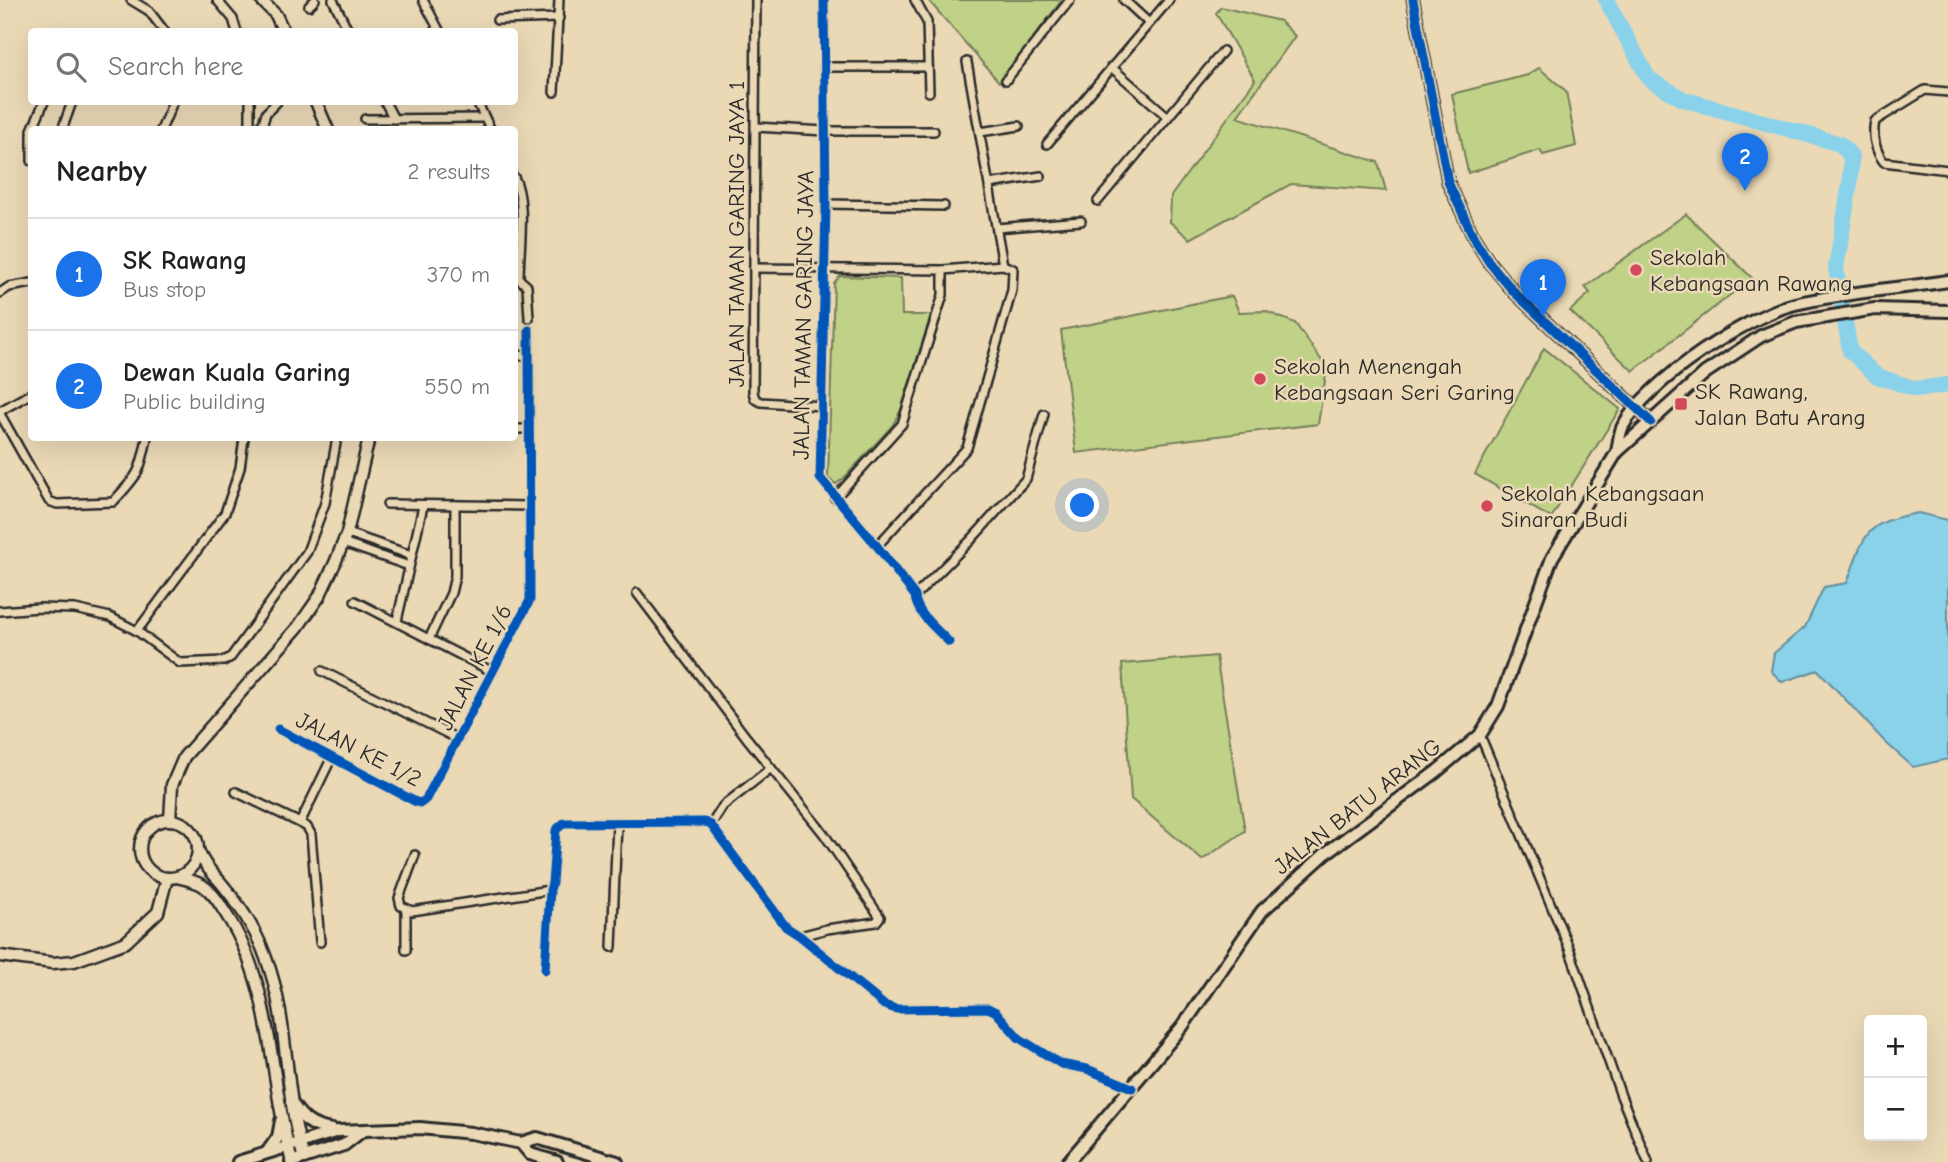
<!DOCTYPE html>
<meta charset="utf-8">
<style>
:root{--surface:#fff;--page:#f6f6f6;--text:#202124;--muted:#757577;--line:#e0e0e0;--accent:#1a73e8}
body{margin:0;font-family:"Comic Neue",sans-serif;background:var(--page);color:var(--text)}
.controls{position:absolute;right:21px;bottom:21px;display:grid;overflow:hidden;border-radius:7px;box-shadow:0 7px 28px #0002}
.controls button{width:63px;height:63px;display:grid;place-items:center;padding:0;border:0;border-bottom:2px solid var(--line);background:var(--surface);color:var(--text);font:35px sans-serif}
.you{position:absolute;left:1083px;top:506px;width:24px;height:24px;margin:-18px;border:5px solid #fff;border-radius:50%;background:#1a73e8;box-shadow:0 0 0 10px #1a73e833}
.badge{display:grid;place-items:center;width:46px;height:46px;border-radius:50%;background:var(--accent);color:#fff;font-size:23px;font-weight:700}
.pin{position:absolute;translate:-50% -58px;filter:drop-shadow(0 2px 4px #0008)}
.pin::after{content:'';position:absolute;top:37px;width:24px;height:21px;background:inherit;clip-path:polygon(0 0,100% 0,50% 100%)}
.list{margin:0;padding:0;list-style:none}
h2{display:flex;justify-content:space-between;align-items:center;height:91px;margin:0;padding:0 28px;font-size:30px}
h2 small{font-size:23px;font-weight:400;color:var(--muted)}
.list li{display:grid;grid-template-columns:46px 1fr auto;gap:21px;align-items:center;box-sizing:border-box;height:112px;padding:0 28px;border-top:2px solid var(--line)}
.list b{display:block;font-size:26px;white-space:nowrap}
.list p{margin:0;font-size:23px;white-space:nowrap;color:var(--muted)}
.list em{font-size:23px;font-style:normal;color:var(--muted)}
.icon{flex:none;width:38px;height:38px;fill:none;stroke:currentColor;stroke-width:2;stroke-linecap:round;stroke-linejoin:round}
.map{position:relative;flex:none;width:1948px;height:1162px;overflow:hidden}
.search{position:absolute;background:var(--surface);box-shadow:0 7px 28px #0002;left:28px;top:28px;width:490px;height:77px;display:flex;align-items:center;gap:18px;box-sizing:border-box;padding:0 24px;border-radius:7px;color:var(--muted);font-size:26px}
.panel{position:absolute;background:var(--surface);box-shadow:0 7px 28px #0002;left:28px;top:126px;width:490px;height:315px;border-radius:7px}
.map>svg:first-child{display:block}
.green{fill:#bfd287;stroke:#757e59;stroke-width:2}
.water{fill:#89d2ea;stroke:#638f9e;stroke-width:2}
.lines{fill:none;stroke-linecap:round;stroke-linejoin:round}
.river{stroke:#89d2ea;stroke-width:16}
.street-casing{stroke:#2b2b2b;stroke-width:12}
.secondary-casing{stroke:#2b2b2b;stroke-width:15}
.primary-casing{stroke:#2b2b2b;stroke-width:16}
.street{stroke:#ebd9b6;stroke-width:7}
.secondary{stroke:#ebd9b6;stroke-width:10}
.primary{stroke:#ebd9b6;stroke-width:10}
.cycleway-casing{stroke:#ebd9b6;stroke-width:13}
.cycleway{stroke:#0057b8;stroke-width:9}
.poi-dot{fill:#d1495b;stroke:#ebd9b6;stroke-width:2.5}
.labels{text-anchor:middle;stroke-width:5;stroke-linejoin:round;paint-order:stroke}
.street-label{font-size:23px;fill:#2b2b2b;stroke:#ebd9b6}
.poi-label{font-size:23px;fill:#2b2b2b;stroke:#ebd9b6;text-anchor:start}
</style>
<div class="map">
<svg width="1948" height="1162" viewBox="0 0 1948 1162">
<rect width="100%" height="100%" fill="#ebd9b6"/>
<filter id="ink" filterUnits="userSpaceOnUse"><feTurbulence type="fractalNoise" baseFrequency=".0143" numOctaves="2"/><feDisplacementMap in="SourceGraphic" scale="14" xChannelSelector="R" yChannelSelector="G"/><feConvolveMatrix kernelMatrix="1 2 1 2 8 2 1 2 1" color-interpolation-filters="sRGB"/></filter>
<g filter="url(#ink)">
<g class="green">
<path d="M928,0h134l-63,82z"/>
<path d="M1221,7l59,14 15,15 -58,81 141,45 8,29 -95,-7 -101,55 -20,-17 1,-26 84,-116 -39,-67z"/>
<path d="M1539,68l27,23 10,55 -33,9 -3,-5 -72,23 -16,-79 76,-19z"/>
<path d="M1686,214l66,64 -119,93 -63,-60 20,-18 -5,-6z"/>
<path d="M840,276l61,2 1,37h29l-31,97 -8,14 -48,52 -8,6 -8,-6 6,-195z"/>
<path d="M1232,296l7,16 26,-1 30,12 32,45 -9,56 -242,29 -15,-123z"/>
<path d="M1544,348l76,61 -69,109 -76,-44z"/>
<path d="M1216,656l29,175 -43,29 -71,-61 -9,-135z"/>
</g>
<path class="water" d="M1918,513l30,7v239l-35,8 -28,-25 -67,-72 -36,12 -11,-11 3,-18 31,-26 19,-40 23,-4c18,-49 16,-60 71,-70z"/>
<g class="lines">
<path class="river" d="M1606,0l43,79 34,20 157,45 11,12 -1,27 -14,85 14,83 27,25 39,13 32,-4"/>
<defs>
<g id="street">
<path d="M131,0l18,11 16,21"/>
<path d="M217,0l16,19 4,13"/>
<path d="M333,0l16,32"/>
<path d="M423,0l17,32"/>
<path d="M756,0l-3,392 2,7 6,3 61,4"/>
<path d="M824,0l2,204 -6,274 57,68 38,50c1,18 23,34 34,46"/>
<path d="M915,0l12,22 2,70"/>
<path d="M1124,0l25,23"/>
<path d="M309,6l6,-6"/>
<path d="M497,20l62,-2"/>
<path d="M967,62l36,203"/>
<path d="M824,67h103"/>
<path d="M1111,67l57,50"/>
<path d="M1006,80l64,-80"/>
<path d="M554,92l5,-92"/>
<path d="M1948,92l-23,-2 -50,31c-3,14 0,30 9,41l64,8"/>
<path d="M250,102v28"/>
<path d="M385,102l9,17"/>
<path d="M477,102l14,28"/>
<path d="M365,119l120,-1"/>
<path d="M756,127l69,4h109"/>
<path d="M32,130l12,-28"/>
<path d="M62,130l10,-28"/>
<path d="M161,130l12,-28"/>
<path d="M261,130l5,-17 11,-11"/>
<path d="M980,132l39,-6"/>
<path d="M32,134v27"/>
<path d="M1047,144l122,-144"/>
<path d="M514,177c13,24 5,73 5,102"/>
<path d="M989,184l52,-8"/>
<path d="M1098,201l125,-150"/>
<path d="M826,204l118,2"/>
<path d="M997,228l84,-7"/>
<path d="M754,268l189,2 60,-5 10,4 -1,21 -45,158 -90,98"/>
<path d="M519,279l8,7 2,32"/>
<path d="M0,293l9,-6 23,-4"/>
<path d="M514,355l15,1"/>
<path d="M0,411l32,-18"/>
<path d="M0,414l49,87 8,3 56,-2c25,-27 27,-28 34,-64"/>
<path d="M514,429h15"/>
<path d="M835,498l67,-74 41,-129v-25"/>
<path d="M387,504l142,2"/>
<path d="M347,533l64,22"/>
<path d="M343,543l66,23"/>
<path d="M637,593l109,144 78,97 56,83 -4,5 -49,7 -27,7"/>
<path d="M915,596l56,-56 55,-61 18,-65"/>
<path d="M355,601l138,71"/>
<path d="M0,611l39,-3 36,1 35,8 27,14 43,32 44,-2 7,-4 76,-105 18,-49 12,-65"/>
<path d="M397,621l26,-115"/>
<path d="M137,631l88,-118 15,-45 4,-30"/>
<path d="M429,639l22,-46 4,-17v-71"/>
<path d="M322,671l136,68"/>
<path d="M278,729l138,73 5,1 5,-4 104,-199 -1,-270"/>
<path d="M1480,735l89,213 52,148 27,66"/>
<path d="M236,792l64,31 7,4 4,7 9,108"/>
<path d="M300,823l32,-66"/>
<path d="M711,825l12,-19 48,-38"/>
<path d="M415,855l-16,43 2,8 11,5 138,-21"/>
<path d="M406,909v41"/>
<path d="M612,947l5,-123"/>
<path d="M545,970l5,-80 2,-7 4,-53 8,-7 140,-1 7,3 75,102 14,9 84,69 12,4 92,-1 8,4 23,26 42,26 26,5 45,19"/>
</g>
<g id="secondary">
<path d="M261,0l15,15 8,17"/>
<path d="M1413,0l35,182 26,56 15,24 25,30 137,130"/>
<path d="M316,102l12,28"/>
<path d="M170,820l2,-35 12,-28 114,-130 21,-30 16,-34 12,-30 22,-95"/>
<circle cx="169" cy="849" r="29"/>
<path d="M198,850c8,20 16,23 28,39 17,21 31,43 40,69 24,63 17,135 38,200"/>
<path d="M177,877c8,2 18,4 25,8 11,7 17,18 24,29 48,73 43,166 66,248"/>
<path d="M0,956l53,7 21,-2 52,-19 32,-30 9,-34"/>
</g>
<g id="primary">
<path d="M1617,452c2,-9 2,-19 6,-26 23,-44 124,-110 172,-122 50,-12 102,-15 153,-23"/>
<path d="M291,1102c11,17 20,25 41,28"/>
<path d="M521,1143l16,-5 80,24"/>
<path d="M268,1151l10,-14 3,-16"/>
<path d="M238,1162l100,-31 82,-3 51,5 50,10 9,11 27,8"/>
<path d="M291,1162l53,-17 18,-14"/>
<path d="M1068,1162l114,-135 80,-116 64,-58 110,-81 44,-37 18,-29 54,-148 65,-106 88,-79 56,-37 35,-14 79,-13 73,2"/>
</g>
</defs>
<use href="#street" class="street-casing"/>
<use href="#secondary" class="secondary-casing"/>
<use href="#primary" class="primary-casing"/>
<use href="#street" class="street"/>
<use href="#secondary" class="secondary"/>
<use href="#primary" class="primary"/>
<defs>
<g id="cycleway">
<path d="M824,0l2,204 -6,274 57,68 38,50c1,18 23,34 34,46"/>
<path d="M1413,0l35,182 26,56 15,24 25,30 137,130"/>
<path d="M278,729l138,73 5,1 5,-4 104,-199 -1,-270"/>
<path d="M545,970l5,-80 2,-7 4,-53 8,-7 140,-1 7,3 75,102 14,9 84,69 12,4 92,-1 8,4 23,26 42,26 26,5 45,19"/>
</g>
</defs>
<use href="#cycleway" class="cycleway-casing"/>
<use href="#cycleway" class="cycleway"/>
</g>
</g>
<g class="poi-dot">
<circle cx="1636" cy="270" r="7"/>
<circle cx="1260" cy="379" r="7"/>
<rect x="1674" y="397" width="14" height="14" rx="3.5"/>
<circle cx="1487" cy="506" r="7"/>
</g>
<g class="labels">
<g class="street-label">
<text transform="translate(736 234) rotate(-90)" y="8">JALAN TAMAN GARING JAYA 1</text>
<text transform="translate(803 315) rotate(-89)" y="8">JALAN TAMAN GARING JAYA</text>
<text transform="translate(474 667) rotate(-63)" y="8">JALAN KE 1/6</text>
<text transform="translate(359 749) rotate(27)" y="8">JALAN KE 1/2</text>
<text transform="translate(1357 806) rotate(-38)" y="8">JALAN BATU ARANG</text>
</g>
<g class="poi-label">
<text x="1650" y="265">Sekolah<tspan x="1650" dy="26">Kebangsaan Rawang</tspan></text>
<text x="1274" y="374">Sekolah Menengah<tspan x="1274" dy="26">Kebangsaan Seri Garing</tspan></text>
<text x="1695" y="399">SK Rawang,<tspan x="1695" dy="26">Jalan Batu Arang</tspan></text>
<text x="1501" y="501">Sekolah Kebangsaan<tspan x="1501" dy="26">Sinaran Budi</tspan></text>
</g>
</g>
</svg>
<div class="controls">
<button>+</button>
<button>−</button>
</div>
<div class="you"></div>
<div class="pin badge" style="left:1543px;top:317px">1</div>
<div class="pin badge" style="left:1745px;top:191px">2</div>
<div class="search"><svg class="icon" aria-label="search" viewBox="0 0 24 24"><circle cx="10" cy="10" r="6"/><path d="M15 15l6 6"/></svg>Search here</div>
<section class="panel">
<h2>Nearby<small>2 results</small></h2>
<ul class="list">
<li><span class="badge">1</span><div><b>SK Rawang</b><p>Bus stop</p></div><em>370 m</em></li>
<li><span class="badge">2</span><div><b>Dewan Kuala Garing</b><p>Public building</p></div><em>550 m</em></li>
</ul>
</section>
</div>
